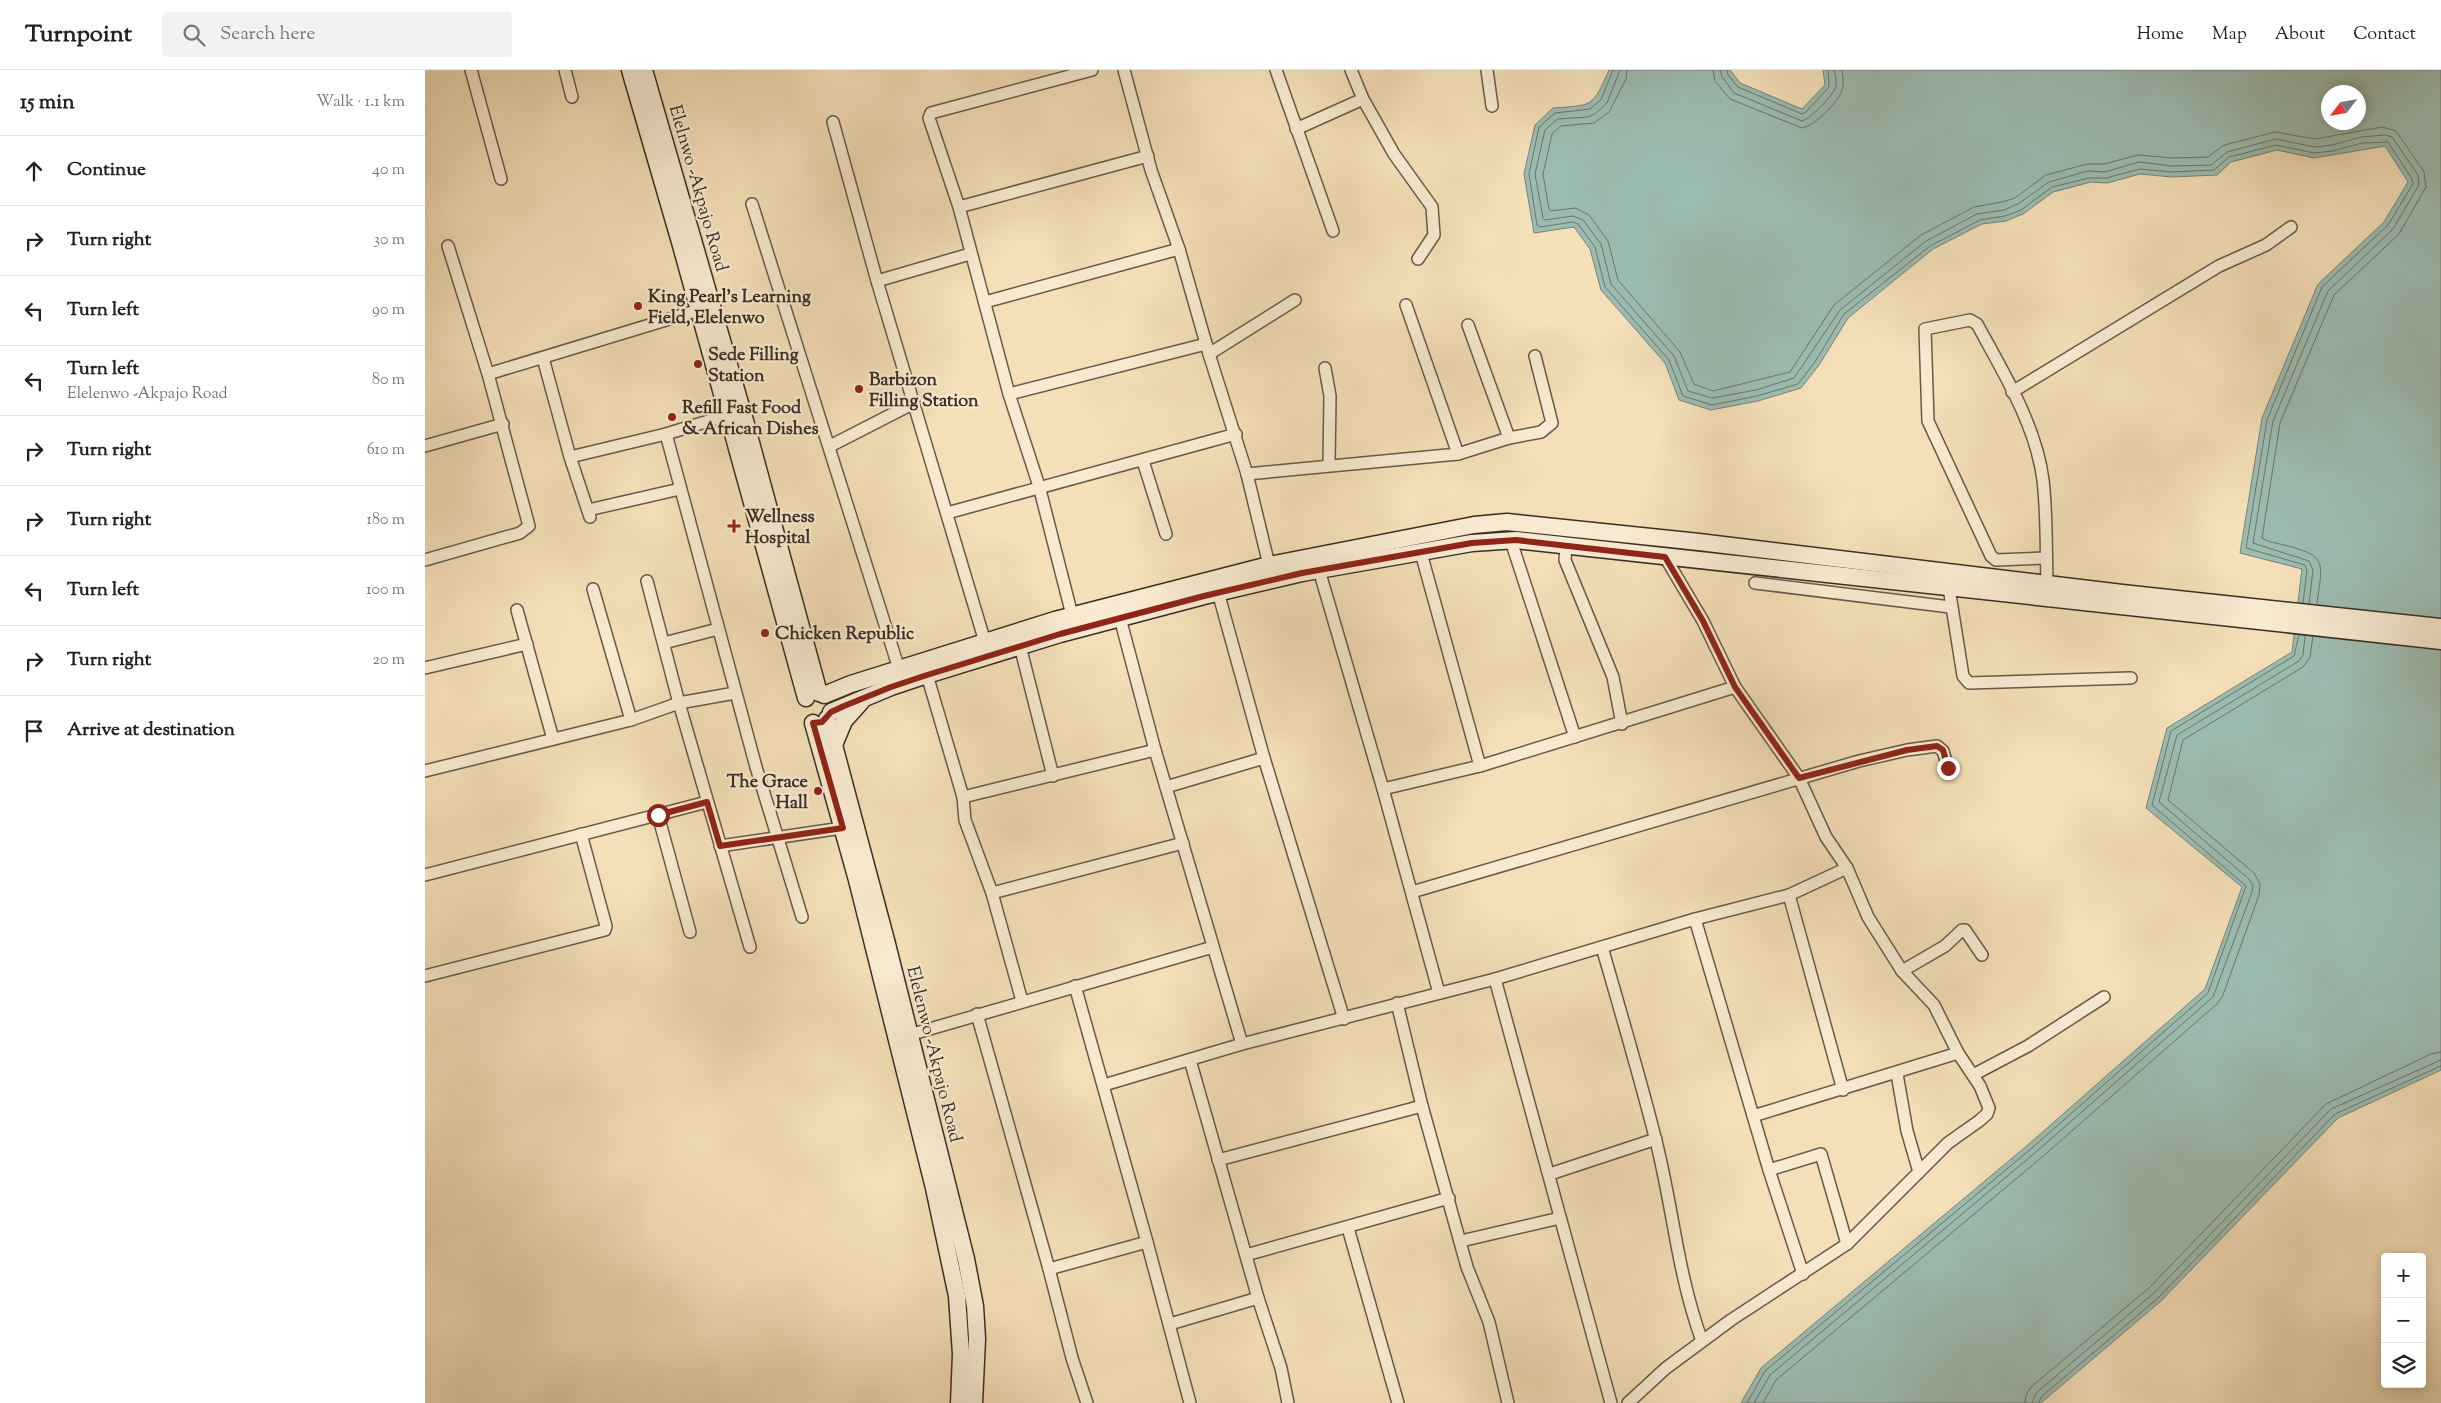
<!DOCTYPE html>
<meta charset="utf-8">
<style>
:root{--surface:#fff;--page:#f2f2f2;--text:#222;--muted:#767676;--line:#e0e0e0}
body{margin:0;font-family:"Sorts Mill Goudy",serif;background:var(--page);color:var(--text)}
.controls{position:absolute;right:15px;bottom:15px;display:grid;overflow:hidden;border-radius:5px;box-shadow:0 2px 12px #0003}
.controls button{width:45px;height:45px;display:grid;place-items:center;padding:0;border:0;border-bottom:1px solid var(--line);background:var(--surface);color:var(--text);font:25px sans-serif}
.compass{position:absolute;left:1896px;top:15px;width:45px;height:45px;border-radius:50%;background:var(--surface);box-shadow:0 2px 12px #0003;rotate:238deg}
.stop{position:absolute;width:15px;height:15px;margin:-11px;border:4px solid #8f2418;border-radius:50%;background:#fff}
.stop.end{background:#8f2418;border-color:#fff;box-shadow:0 1px 5px #0008}
.list{margin:0;padding:0;list-style:none}
h2{display:flex;justify-content:space-between;align-items:center;height:65px;margin:0;padding:0 20px;font-size:21px}
h2 small{font-size:16px;font-weight:400;color:var(--muted)}
.list li{display:grid;grid-template-columns:32px 1fr auto;gap:15px;align-items:center;box-sizing:border-box;height:70px;padding:0 20px;border-top:1px solid var(--line)}
.list b{display:block;font-size:19px;white-space:nowrap}
.list p{margin:0;font-size:16px;white-space:nowrap;color:var(--muted)}
.list em{font-size:16px;font-style:normal;color:var(--muted)}
.icon{flex:none;width:28px;height:28px;fill:none;stroke:currentColor;stroke-width:2;stroke-linecap:round;stroke-linejoin:round}
.map{position:relative;flex:none;width:2016px;height:1333px;overflow:hidden}
header{display:flex;align-items:center;gap:30px;box-sizing:border-box;height:70px;padding:0 25px;background:var(--surface);border-bottom:1px solid var(--line)}
header strong{font-size:24px}
nav{display:flex;gap:28px;margin-inline-start:auto;font-size:18px}
.search{width:350px;height:45px;background:var(--page);display:flex;align-items:center;gap:12px;box-sizing:border-box;padding:0 18px;border-radius:5px;color:var(--muted);font-size:19px}
main{display:flex}
aside{flex:1;background:var(--surface)}
.map>svg:first-child{display:block}
.water{fill:#9cbcb1;stroke:#748379;fill-rule:evenodd}
.lines{fill:none;stroke-linecap:round;stroke-linejoin:round}
.shore{stroke:#6a756a;stroke-width:1}
.minor-casing{stroke:#675a49;stroke-width:14}
.secondary-casing{stroke:#382e24;stroke-width:19}
.minor{stroke:#f8ead1;stroke-width:11}
.secondary{stroke:#f8ead1;stroke-width:16}
.route{stroke:#8f2418;stroke-width:6}
.poi-dot{fill:#8f2418;stroke:#f8ead1;stroke-width:2}
.labels{text-anchor:middle;stroke-width:4.5;stroke-linejoin:round;paint-order:stroke}
.street-label{font-size:18px;fill:#382e24;stroke:#f8ead1}
.poi-label{font-size:18px;font-weight:bold;fill:#382e24;stroke:#f8ead1;text-anchor:start}
</style>
<header>
<strong>Turnpoint</strong>
<div class="search"><svg class="icon" aria-label="search" viewBox="0 0 24 24"><circle cx="10" cy="10" r="6"/><path d="M15 15l6 6"/></svg>Search here</div>
<nav><a>Home</a><a>Map</a><a>About</a><a>Contact</a></nav>
</header>
<main>
<aside>
<h2>15 min<small>Walk · 1.1 km</small></h2>
<ul class="list">
<li><svg class="icon" aria-label="ahead" viewBox="0 0 24 24"><path d="M12 20V5M6 11l6-6 6 6"/></svg><div><b>Continue</b></div><em>40 m</em></li>
<li><svg class="icon" aria-label="right" viewBox="0 0 24 24"><path d="M7 20v-9h11M14 6l5 5-5 5"/></svg><div><b>Turn right</b></div><em>30 m</em></li>
<li><svg class="icon" aria-label="left" viewBox="0 0 24 24"><path d="M17 20v-9H6M10 6l-5 5 5 5"/></svg><div><b>Turn left</b></div><em>90 m</em></li>
<li><svg class="icon" aria-label="left" viewBox="0 0 24 24"><path d="M17 20v-9H6M10 6l-5 5 5 5"/></svg><div><b>Turn left</b><p>Elelenwo -Akpajo Road</p></div><em>80 m</em></li>
<li><svg class="icon" aria-label="right" viewBox="0 0 24 24"><path d="M7 20v-9h11M14 6l5 5-5 5"/></svg><div><b>Turn right</b></div><em>610 m</em></li>
<li><svg class="icon" aria-label="right" viewBox="0 0 24 24"><path d="M7 20v-9h11M14 6l5 5-5 5"/></svg><div><b>Turn right</b></div><em>180 m</em></li>
<li><svg class="icon" aria-label="left" viewBox="0 0 24 24"><path d="M17 20v-9H6M10 6l-5 5 5 5"/></svg><div><b>Turn left</b></div><em>100 m</em></li>
<li><svg class="icon" aria-label="right" viewBox="0 0 24 24"><path d="M7 20v-9h11M14 6l5 5-5 5"/></svg><div><b>Turn right</b></div><em>20 m</em></li>
<li><svg class="icon" aria-label="arrive" viewBox="0 0 24 24"><path d="M6 21V4h12l-3 4 3 4H6"/></svg><div><b>Arrive at destination</b></div></li>
</ul>
</aside>
<div class="map">
<svg width="2016" height="1333" viewBox="0 0 2016 1333">
<rect width="100%" height="100%" fill="#f4dfb8"/>
<filter id="stains"><feTurbulence type="fractalNoise" baseFrequency=".004" numOctaves="4"/><feColorMatrix values="0 0 0 0 .2 0 0 0 0 .09 0 0 0 0 .02 0 0 0 .5 -.17"/></filter>
<radialGradient id="worn" r=".72"><stop offset=".6" stop-color="#630" stop-opacity="0"/><stop offset="1" stop-color="#630" stop-opacity=".3"/></radialGradient>
<path class="water" d="M1184,0h121l10,13 62,26 23,-24 -2,-15h618v1000l-103,48 -177,183 -120,102h-300l20,-35 268,-224 176,-155 37,-102 -96,-79 21,-80 125,-76 10,-83 -62,-16 22,-135 56,-134 66,-62 24,-40 -23,-36 -71,12 -37,-8 -46,12 -14,13 -45,2 -32,-3 -33,9 -16,-1 -38,10 -30,22 -17,7 -24,3 -49,25 -85,69 -29,47 -18,23 -43,13 -47,9 -32,-10 -14,-37 -64,-73 -11,-41 -16,-22 -40,6 -10,-59 11,-49 18,-17c40,-3 39,0 56,-38zM1904,22h30v30h-30z"/>
<g class="lines">
<g class="shore">
<path d="M1188,0l-12,30 -11,9 -35,4 -16,14 -10,47 8,51 3,2 33,-5 5,2 17,23 10,40 64,73 14,36 29,9 45,-9 41,-12 17,-22 29,-48 86,-68 50,-26 25,-4 16,-6 31,-23 37,-9h17l34,-9 32,3 42,-2 15,-13 47,-12 38,8 19,-2 29,-8 26,-1 24,37 1,5 -25,41 -66,62 -55,133 -21,128 59,17 2,5 -4,33"/>
<path d="M1195,0l-13,33 -12,11 -7,3 -30,2 -13,11 -10,44 8,44 2,2 28,-4 10,4 18,24 10,40 63,72 14,35 24,7 44,-8 38,-12 46,-68 86,-69 51,-27 27,-4 14,-6 31,-22 39,-11 17,1 34,-10 33,4 39,-1 16,-13 49,-13 38,8 18,-2 29,-8 24,-2 7,2 26,38 1,10 -26,44 -65,62 -55,130 -20,122 56,18 4,9 -4,34"/>
<path d="M1202,0l-1,9 -17,33 -15,11 -33,3 -9,8 -9,40 6,35 2,2 24,-3 14,7 19,26 10,39 62,72 14,32 19,7 77,-19 44,-67 87,-70 53,-28 28,-5 13,-4 31,-23 41,-11h17l34,-9 35,3 35,-1 16,-12 51,-13 40,7 67,-12 14,4 28,41 2,15 -27,47 -65,61 -54,128 -18,115c5,4 15,5 22,7 45,11 38,18 33,59"/>
<path d="M1288,0l2,11 15,18 72,29c12,-2 37,-26 40,-38 2,-6 1,-13 0,-20"/>
<path d="M1295,0l2,7 12,16 68,28c8,-2 32,-26 34,-35 1,-5 -1,-11 -2,-16"/>
<path d="M1302,0l1,5 10,12 64,27 4,-2 23,-25 -1,-17"/>
<path d="M1322,1333l18,-32 267,-223 176,-155 38,-107 -94,-81 19,-74 123,-75 5,-21"/>
<path d="M1329,1333l16,-28 266,-223 177,-155 39,-105 1,-7 -4,-6 -90,-77 18,-67 122,-74 4,-6 2,-19"/>
<path d="M1338,1333l13,-23 265,-222 177,-155 5,-8 36,-100 1,-11 -6,-11 -86,-73 15,-60 120,-73 7,-10 3,-21"/>
<path d="M1600,1333l1,-8 5,-8 118,-99 177,-184 105,-50 10,-2"/>
<path d="M1607,1333l4,-10 118,-100 177,-184 110,-49"/>
<path d="M1614,1333l2,-6 117,-99 177,-184 106,-48"/>
</g>
<defs>
<g id="minor">
<path d="M46,0l30,109"/>
<path d="M140,0l7,27"/>
<path d="M699,0l27,100 28,79 30,105 38,120 22,91"/>
<path d="M851,0l57,161"/>
<path d="M926,0l12,29 31,55 38,53 2,28 -16,24"/>
<path d="M1062,0l5,36"/>
<path d="M408,52l44,159 108,361"/>
<path d="M871,59l67,-30"/>
<path d="M327,134l147,465"/>
<path d="M534,137l189,-51"/>
<path d="M452,211l93,-27"/>
<path d="M560,232l194,-53"/>
<path d="M1043,255l41,113"/>
<path d="M784,284l86,-54"/>
<path d="M118,288l27,99 20,60"/>
<path d="M900,298l5,28 -1,69"/>
<path d="M63,304l211,-64"/>
<path d="M1587,322l207,-126 47,-21 25,-18"/>
<path d="M584,324l197,-50"/>
<path d="M241,364l90,333 46,150"/>
<path d="M0,376l78,-22"/>
<path d="M405,376l84,-43"/>
<path d="M1033,384l51,-16 32,-6 11,-9 -17,-67"/>
<path d="M145,387l96,-23 62,-19"/>
<path d="M718,391l23,73"/>
<path d="M822,404l211,-20 -52,-149"/>
<path d="M163,440l92,-21"/>
<path d="M522,443l289,-79"/>
<path d="M1086,471l64,196"/>
<path d="M1141,476l-1,14 48,117 9,47"/>
<path d="M996,483l59,213"/>
<path d="M1621,488l-50,2 -5,-4 -63,-135 -3,-92 45,-9 7,4c26,48 59,101 66,156 4,34 3,69 4,104"/>
<path d="M0,490l95,-27 9,-7 -41,-152 -40,-128"/>
<path d="M894,500l64,219 56,204"/>
<path d="M222,511l32,122 71,244"/>
<path d="M1330,513l195,24"/>
<path d="M1524,518l14,88 6,7 162,-5"/>
<path d="M168,519l38,131"/>
<path d="M793,522l46,166 80,261"/>
<path d="M92,540l36,129"/>
<path d="M647,545l-33,-129 -30,-92 -50,-187 -30,-89 2,-5 161,-43"/>
<path d="M695,548l35,132 87,294"/>
<path d="M239,573l54,-14"/>
<path d="M595,576l33,130"/>
<path d="M0,598l102,-24"/>
<path d="M502,605l36,122 2,23 27,73 30,108"/>
<path d="M0,701l206,-51 48,-17 56,-10"/>
<path d="M741,717l98,-29"/>
<path d="M958,719l97,-23 255,-79"/>
<path d="M538,727l192,-47"/>
<path d="M233,745l32,117"/>
<path d="M295,776l122,-18"/>
<path d="M0,805l282,-73"/>
<path d="M987,822l447,-131 48,-11 30,-4 6,5 5,17"/>
<path d="M567,823l191,-50"/>
<path d="M1364,825l54,195"/>
<path d="M1270,849l74,251 34,104"/>
<path d="M1177,877c18,63 37,127 53,190 18,69 22,136 47,204"/>
<path d="M1477,901l43,-25 17,-16h3l17,25"/>
<path d="M0,906l180,-46 1,-4 -25,-92"/>
<path d="M1070,909l116,424"/>
<path d="M650,916l72,256 43,161"/>
<path d="M972,933l25,103 45,161 22,55 19,81"/>
<path d="M552,944l72,255 23,89 15,45"/>
<path d="M484,965l304,-88"/>
<path d="M765,990l68,238 23,70 7,35"/>
<path d="M1472,1004l10,57 12,41"/>
<path d="M1548,1005l55,-29 76,-49"/>
<path d="M679,1015l138,-41 253,-65 200,-60 94,-24 58,-27"/>
<path d="M1328,1046l205,-63"/>
<path d="M793,1090l204,-54"/>
<path d="M1344,1100l52,-16 26,90"/>
<path d="M1125,1104l106,-35"/>
<path d="M923,1158l50,175"/>
<path d="M1036,1171l99,-23"/>
<path d="M821,1185l203,-57"/>
<path d="M624,1199l98,-27"/>
<path d="M745,1254l88,-26"/>
<path d="M1203,1333l38,-35 65,-48 116,-76 101,-101 31,-22 8,-7 2,-6 -9,-22 -22,-33 -24,-48 -32,-34 -34,-54 -21,-49 -21,-31 -27,-59 -64,-91 -32,-66 -38,-64"/>
</g>
<g id="secondary">
<path d="M205,0l50,172 126,456"/>
<path d="M219,0l100,347 75,276"/>
<path d="M399,625l27,-11 204,-64 214,-55 205,-40 33,-3 192,20 423,51 319,34"/>
<path d="M406,642l60,-25 36,-12 133,-41 144,-38 98,-23 170,-30 44,-3 925,101"/>
<path d="M402,649l59,221 80,319 9,47 2,33 -3,64"/>
<path d="M388,653l44,157 77,308 23,108 4,58 -2,49"/>
<path d="M409,675l10,-24 17,-19"/>
</g>
</defs>
<use href="#minor" class="minor-casing"/>
<use href="#secondary" class="secondary-casing"/>
<use href="#minor" class="minor"/>
<use href="#secondary" class="secondary"/>
</g>
<g class="lines">
<path class="route" d="M233,745l49,-13 13,44 123,-18 -30,-105 9,-1 9,-10 13,-6 47,-19 36,-12 133,-41 144,-38 98,-23 170,-30 44,-3 149,17 38,64 32,66 64,91 108,-28 30,-4 6,4 5,18"/>
</g>
<g class="poi-dot">
<circle cx="213" cy="236" r="5"/>
<circle cx="273" cy="294" r="5"/>
<circle cx="434" cy="319" r="5"/>
<circle cx="247" cy="347" r="5"/>
<path d="M306.5 448.5h5v5h5v5h-5v5h-5v-5h-5v-5h5z"/>
<circle cx="340" cy="563" r="5"/>
<circle cx="393" cy="721" r="5"/>
</g>
<g class="labels">
<g class="street-label">
<text transform="translate(274 118) rotate(74)" y="6">Elelnwo -Akpajo Road</text>
<text transform="translate(510 984) rotate(76)" y="6">Elelenwo -Akpajo Road</text>
</g>
<g class="poi-label">
<text x="223" y="232">King Pearl's Learning<tspan x="223" dy="21">Field, Elelenwo</tspan></text>
<text x="283" y="290">Sede Filling<tspan x="283" dy="21">Station</tspan></text>
<text x="444" y="315">Barbizon<tspan x="444" dy="21">Filling Station</tspan></text>
<text x="257" y="343">Refill Fast Food<tspan x="257" dy="21">&amp; African Dishes</tspan></text>
<text x="320" y="452">Wellness<tspan x="320" dy="21">Hospital</tspan></text>
<text x="350" y="569">Chicken Republic</text>
<text x="383" y="717" text-anchor="end">The Grace<tspan x="383" dy="21">Hall</tspan></text>
</g>
</g>
<rect width="100%" height="100%" filter="url(#stains)"/>
<rect width="100%" height="100%" fill="url(#worn)"/>
</svg>
<div class="controls">
<button>+</button>
<button>−</button>
<button><svg class="icon" aria-label="layers" viewBox="0 0 24 24"><path d="M12 4l9 5-9 5-9-5zM3 14l9 5 9-5"/></svg></button>
</div>
<svg class="compass" viewBox="-18 -18 36 36"><path d="M0-13l5 13h-10z" fill="#e53935"/><path d="M0 13l5-13h-10z" fill="#767676"/></svg>
<div class="stop" style="left:233px;top:745px"></div>
<div class="stop end" style="left:1523px;top:698px"></div>
</div>
</main>
